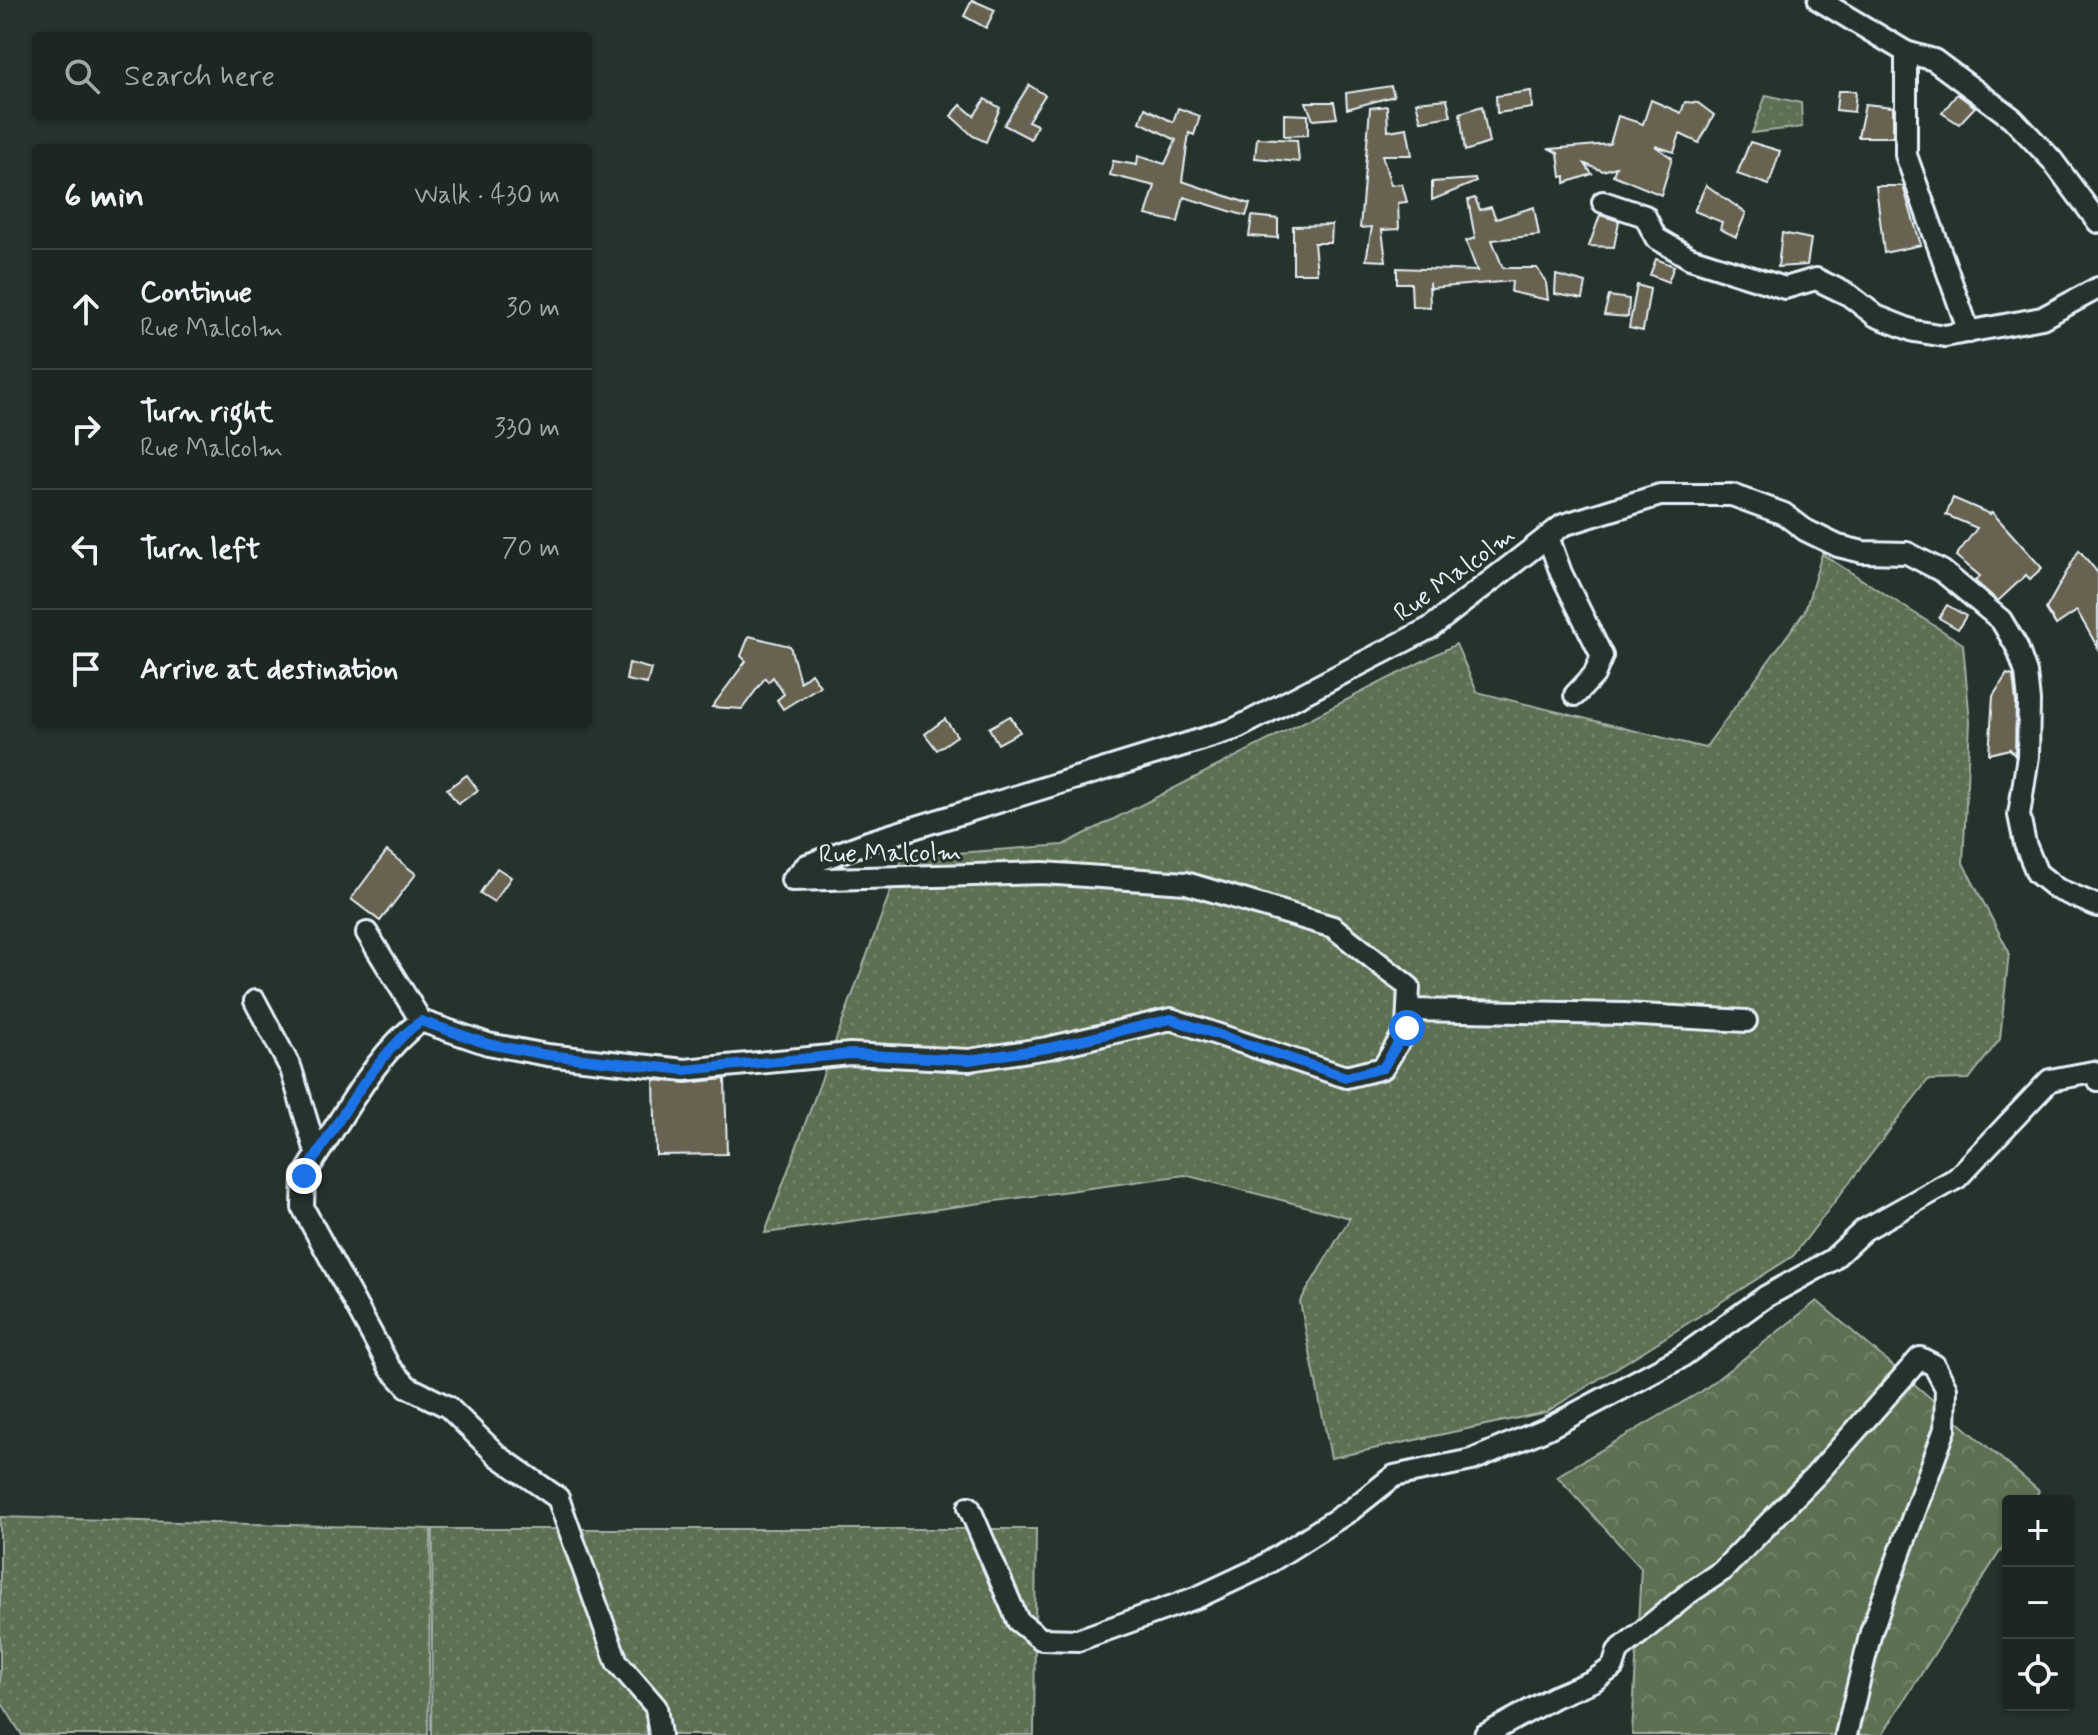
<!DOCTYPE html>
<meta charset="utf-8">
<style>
:root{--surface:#1c2622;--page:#252e2a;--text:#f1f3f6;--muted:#a0a5a5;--line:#3a4340}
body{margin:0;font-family:Mynerve,sans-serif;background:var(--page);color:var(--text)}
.controls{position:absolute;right:24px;bottom:24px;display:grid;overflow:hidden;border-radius:8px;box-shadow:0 2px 6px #0004}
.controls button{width:72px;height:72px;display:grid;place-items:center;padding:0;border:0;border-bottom:2px solid var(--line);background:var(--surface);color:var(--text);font:40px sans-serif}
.stop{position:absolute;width:24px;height:24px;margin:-18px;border:6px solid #1a73e8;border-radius:50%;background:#fff}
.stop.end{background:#1a73e8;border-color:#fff;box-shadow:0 2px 8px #0008}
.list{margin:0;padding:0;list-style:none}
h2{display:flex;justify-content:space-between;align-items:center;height:104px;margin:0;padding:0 32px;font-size:34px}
h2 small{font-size:26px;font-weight:400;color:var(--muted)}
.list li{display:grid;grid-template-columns:52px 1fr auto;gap:24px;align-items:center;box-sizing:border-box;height:120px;padding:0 32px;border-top:2px solid var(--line)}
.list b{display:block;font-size:30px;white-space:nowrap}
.list p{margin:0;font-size:26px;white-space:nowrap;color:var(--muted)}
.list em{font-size:26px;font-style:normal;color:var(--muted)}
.icon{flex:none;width:44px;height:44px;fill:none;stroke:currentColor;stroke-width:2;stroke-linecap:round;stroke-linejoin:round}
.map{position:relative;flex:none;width:2098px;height:1735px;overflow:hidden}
.search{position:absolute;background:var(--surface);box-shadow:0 2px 6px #0004;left:32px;top:32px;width:560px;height:88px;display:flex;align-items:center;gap:20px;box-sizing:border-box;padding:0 28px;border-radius:8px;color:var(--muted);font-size:30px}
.panel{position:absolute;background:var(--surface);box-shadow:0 2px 6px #0004;left:32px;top:144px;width:560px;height:584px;border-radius:8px}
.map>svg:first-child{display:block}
.grass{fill:url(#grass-dots);stroke:#a2b0a5;stroke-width:2}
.forest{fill:url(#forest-crowns);stroke:#a2b0a5;stroke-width:2}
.building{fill:#686451;stroke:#e8f1f8;stroke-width:2}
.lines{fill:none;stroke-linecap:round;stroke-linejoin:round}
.minor-casing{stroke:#e8f1f8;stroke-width:26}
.minor{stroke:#26332d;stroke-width:20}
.route{stroke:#1a73e8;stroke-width:10}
.labels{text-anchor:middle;stroke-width:6;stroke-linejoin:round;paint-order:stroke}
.street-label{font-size:26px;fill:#e8f1f8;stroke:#26332d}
</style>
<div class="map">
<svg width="2098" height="1735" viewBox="0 0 2098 1735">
<defs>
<pattern id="grass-dots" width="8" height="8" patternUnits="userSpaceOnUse" patternTransform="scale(2)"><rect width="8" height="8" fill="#5b6f52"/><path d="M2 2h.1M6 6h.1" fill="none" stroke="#73846c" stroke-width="1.8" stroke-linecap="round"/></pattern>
<pattern id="forest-crowns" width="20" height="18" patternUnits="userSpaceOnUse" patternTransform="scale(2)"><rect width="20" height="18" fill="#5b6f52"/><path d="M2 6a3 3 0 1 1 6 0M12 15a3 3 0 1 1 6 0" fill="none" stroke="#73846c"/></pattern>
</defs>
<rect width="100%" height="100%" fill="#26332d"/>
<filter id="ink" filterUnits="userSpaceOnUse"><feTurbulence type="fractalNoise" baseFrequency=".0125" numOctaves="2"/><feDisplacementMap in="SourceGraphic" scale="16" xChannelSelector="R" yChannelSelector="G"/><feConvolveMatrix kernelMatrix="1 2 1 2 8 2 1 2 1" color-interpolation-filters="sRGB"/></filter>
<g filter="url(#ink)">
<g class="grass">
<path d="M1766,95l35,8 1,24 -50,6z"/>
<path d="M1822,554l141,90 7,78 -7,141 46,89 -9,87 -31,40 -41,1 -135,176 -119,76 -128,80 -215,46 -31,-156 50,-84 -165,-43 -420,58 138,-376 160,-12 393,-201 21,48 228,56 100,-137z"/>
<path d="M0,1517l431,12 -3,206h-406l-22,-35z"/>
<path d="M433,1529h603l-2,206h-603z"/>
</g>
<path class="forest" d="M1817,1301l222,190 -6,10h-25v38l-126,196h-250l9,-167 -84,-92 145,-85z"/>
<g class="building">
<path d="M972,0l23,10 -9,18 -22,-12z"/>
<path d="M1029,85l16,10 -17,26 9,4 -6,14 -27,-14z"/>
<path d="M1391,86l3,10 -47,13 -1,-16z"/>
<path d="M1531,91l1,17 -35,5 -1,-17z"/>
<path d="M1838,91h18l-2,21 -18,-2z"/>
<path d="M1957,94l18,13 -16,17 -17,-11z"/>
<path d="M985,99l15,9 -14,34 -13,-6 -22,-20 10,-11 13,11z"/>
<path d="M1447,99l4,17 -30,5 -5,-19z"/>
<path d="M1651,100l30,13 4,-11 13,1 16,12 -15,28 -19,-9 -6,18 -19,-6 17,12 -11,37 -48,-20 3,-8 -13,4 -18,-7 7,10 -27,9v-7l-4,1 -3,-24 -8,-4 60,-5 8,-28 25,8z"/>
<path d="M1306,102h28l3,16 -24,2z"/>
<path d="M1865,104l28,3v30h-35z"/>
<path d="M1387,106l1,25 19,-3 5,27h-30l9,30 11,-1 5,18 -9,1 1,26 -17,1 4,31 -20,-1 6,-33 -12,1 10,-120z"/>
<path d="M1482,106l7,37 -24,8 -5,-38z"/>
<path d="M1145,108l28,14 5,-14 22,8 -6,19 -5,-2 -7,48 68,23 -4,12 -62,-19 -6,25 -32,-7 9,-29 -45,-11 3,-14 24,4 1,-9 27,8 11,-24 -36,-18z"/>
<path d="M1284,114l24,1v20l-24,1z"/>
<path d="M1257,138l40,2 2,22 -44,-4z"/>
<path d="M1750,142l30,9 -11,34 -32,-11z"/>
<path d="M1475,179l1,3 -44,18v-18z"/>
<path d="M1706,185l40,28 -10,24 -16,-8 2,-7 -28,-11z"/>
<path d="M1876,186h27l18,59 -37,8z"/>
<path d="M1475,198l5,12 11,-3 5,12 38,-12 5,28 -47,5 11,28h34l9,14 2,18 -37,-8 1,-11 -81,7 -2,-6 1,25 -18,-1 -1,-23h-14v-15l80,3 -11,-30 9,-3 -7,-38z"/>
<path d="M1600,215l19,6 -5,26 -25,-1z"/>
<path d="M1252,216l26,3v19l-29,-2z"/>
<path d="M1332,225l-1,18h-17l3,30h-24v-47z"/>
<path d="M1782,233l29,6 -4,26 -29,2z"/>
<path d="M1656,259l18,7 -6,16 -18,-7z"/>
<path d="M1556,275l30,8 -3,16 -28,-5z"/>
<path d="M1637,285l13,4 -7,42 -14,-3z"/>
<path d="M1609,296l20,3 -1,18 -24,-2z"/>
<path d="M1953,498l37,16 2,-2 50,56 -12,11 -4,-4 -28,26 -23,-20 5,-5 -24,-20 21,-28 -31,-13z"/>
<path d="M2079,550l19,23v75l-21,-37 -21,14 -10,-16z"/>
<path d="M1947,605l19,11 -8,13 -19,-11z"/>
<path d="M749,636l41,10 10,36 11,-9 9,13 -37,23 -6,-9 7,-6 -11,-17 -5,5 -3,-4 -23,31 -30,-2 34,-46 -5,-5z"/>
<path d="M629,663l22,6 -4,15 -21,-4z"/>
<path d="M2007,674l6,2 3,26 -1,54 -5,-7 -21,5 4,-58z"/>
<path d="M1010,716l10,16 -22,12 -9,-16z"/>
<path d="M945,719l12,17 -20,14 -12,-16z"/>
<path d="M467,775l11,15 -20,14 -11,-15z"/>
<path d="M387,851l29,23 -36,47 -29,-22z"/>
<path d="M497,868l14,9 -17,25 -14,-9z"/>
<path d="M725,1079l2,75 -71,1 -2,-75 32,3z"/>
</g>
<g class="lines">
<defs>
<g id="minor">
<path d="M1819,0l87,52 28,8 78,58 40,42 46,62"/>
<path d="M1906,52v103l63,177"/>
<path d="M1603,202l42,14 11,22 34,20 95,30 31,-9 33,16 27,21 38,15 31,5 97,-18 56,-30"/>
<path d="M1548,537l13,36 41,83 -8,19 -19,20"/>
<path d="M367,933l54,88 67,23 59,11 138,15 165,-16 119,6 79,-12 123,-29 175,58 37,-9 24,-40 2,-41 -76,-60 -147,-44 -143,-10 -251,7 15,-15 61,-23 367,-113 195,-101 133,-103 97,-30h72l52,19 21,16 33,16 25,6 44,1 35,18 59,49 16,27 9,26 3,28 -1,55 -9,59 6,29 12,29 20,16 41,17"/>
<path d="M255,1001l36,68 26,86 -13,21 -1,32 87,160 18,19 40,20 50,49 60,42 59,164 39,45 4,28"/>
<path d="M1408,1010l216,4 122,7"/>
<path d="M317,1155c30,-44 60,-103 104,-134"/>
<path d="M969,1507l49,114 23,18 37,1 120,-43 62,-29 91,-58 43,-34 78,-16 76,-32 132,-70 85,-61 67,-37 32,-30 93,-52 93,-98 43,-8 5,8"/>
<path d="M1485,1735l69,-38 39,-16 20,-14 5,-16 74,-60 30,-20 94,-96 104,-117 14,7 12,23 -1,41 -74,203 -25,103"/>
</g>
</defs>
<use href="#minor" class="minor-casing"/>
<use href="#minor" class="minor"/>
</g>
</g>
<g class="lines" filter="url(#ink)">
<path class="route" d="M304,1176c28,-45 75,-126 117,-155l67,23 59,11 138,15 165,-16 119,6 79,-12 123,-29 175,58 37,-9 24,-40"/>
</g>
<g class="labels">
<g class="street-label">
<text transform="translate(1454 573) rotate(-36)" y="9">Rue Malcolm</text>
<text transform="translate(890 852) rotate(-1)" y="9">Rue Malcolm</text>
</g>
</g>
</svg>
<div class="controls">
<button>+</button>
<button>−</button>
<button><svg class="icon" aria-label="locate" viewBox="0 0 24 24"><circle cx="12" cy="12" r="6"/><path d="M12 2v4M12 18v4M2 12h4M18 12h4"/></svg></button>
</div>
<div class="stop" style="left:1407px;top:1028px"></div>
<div class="stop end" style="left:304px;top:1176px"></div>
<div class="search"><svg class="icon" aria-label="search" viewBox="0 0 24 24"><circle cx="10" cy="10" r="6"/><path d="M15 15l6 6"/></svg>Search here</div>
<section class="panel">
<h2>6 min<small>Walk · 430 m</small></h2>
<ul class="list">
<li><svg class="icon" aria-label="ahead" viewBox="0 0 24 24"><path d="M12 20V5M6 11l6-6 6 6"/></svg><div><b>Continue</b><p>Rue Malcolm</p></div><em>30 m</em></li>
<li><svg class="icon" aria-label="right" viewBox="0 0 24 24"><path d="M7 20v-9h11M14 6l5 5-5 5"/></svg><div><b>Turn right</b><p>Rue Malcolm</p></div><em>330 m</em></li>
<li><svg class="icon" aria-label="left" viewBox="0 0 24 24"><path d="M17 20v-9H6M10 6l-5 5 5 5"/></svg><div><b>Turn left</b></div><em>70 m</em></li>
<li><svg class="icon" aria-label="arrive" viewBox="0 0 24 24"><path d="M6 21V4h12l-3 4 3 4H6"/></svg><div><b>Arrive at destination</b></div></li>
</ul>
</section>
</div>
